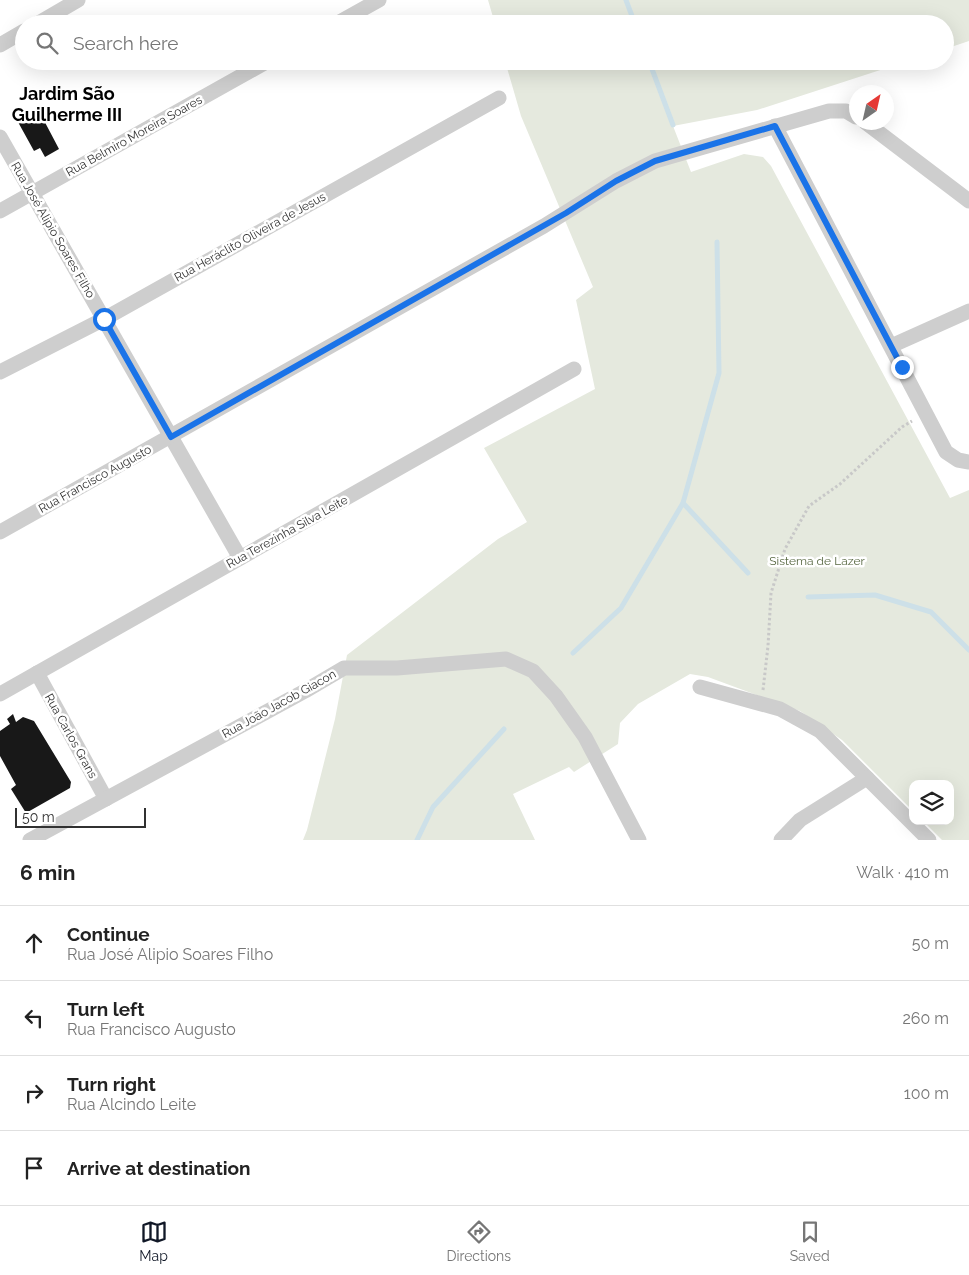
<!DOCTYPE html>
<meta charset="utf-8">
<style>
:root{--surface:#fff;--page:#f2f2f2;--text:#222;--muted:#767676;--line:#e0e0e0;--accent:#111827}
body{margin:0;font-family:Raleway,sans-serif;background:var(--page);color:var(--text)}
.controls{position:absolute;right:15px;bottom:15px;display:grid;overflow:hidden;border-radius:10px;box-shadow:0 5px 20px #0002}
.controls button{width:45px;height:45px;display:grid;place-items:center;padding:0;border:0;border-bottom:1px solid var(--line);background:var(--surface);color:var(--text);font:25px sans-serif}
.compass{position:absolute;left:849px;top:85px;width:45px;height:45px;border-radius:50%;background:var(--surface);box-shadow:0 5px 20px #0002;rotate:34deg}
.scale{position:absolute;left:15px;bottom:12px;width:131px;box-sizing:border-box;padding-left:5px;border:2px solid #313131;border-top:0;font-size:14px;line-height:18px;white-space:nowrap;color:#313131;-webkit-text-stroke:4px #fff;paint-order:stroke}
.stop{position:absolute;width:15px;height:15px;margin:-11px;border:4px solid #1a73e8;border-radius:50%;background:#fff}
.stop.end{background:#1a73e8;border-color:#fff;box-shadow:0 1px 5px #0008}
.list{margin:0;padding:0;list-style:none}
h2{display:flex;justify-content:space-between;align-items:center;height:65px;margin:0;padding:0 20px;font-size:21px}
h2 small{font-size:16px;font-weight:400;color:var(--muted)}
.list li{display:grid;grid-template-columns:32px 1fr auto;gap:15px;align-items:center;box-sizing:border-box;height:75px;padding:0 20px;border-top:1px solid var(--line)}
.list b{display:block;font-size:19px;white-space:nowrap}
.list p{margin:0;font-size:16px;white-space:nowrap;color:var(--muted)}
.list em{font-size:16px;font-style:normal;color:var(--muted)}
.icon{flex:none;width:28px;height:28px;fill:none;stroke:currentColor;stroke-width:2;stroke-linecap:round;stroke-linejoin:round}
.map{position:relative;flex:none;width:969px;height:840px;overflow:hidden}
.search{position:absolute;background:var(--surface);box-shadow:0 5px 20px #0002;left:15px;right:15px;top:15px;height:55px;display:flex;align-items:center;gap:12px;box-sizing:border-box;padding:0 18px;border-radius:28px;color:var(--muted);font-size:19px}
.sheet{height:365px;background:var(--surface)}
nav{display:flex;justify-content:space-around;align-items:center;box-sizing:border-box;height:70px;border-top:1px solid var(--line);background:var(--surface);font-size:14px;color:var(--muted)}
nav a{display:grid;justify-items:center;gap:2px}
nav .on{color:var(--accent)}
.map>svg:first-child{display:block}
.green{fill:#e5e9de}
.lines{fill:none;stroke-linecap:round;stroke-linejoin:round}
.stream{stroke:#cde0e8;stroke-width:5}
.building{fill:#181818}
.path{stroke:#c8c8c8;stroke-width:3;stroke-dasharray:2.5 2.5;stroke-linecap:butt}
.street{stroke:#cecece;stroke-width:15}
.route{stroke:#1a73e8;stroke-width:6}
.labels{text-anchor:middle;stroke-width:5;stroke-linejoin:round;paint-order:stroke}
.street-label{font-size:12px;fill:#313131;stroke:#fff}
.park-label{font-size:12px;fill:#596943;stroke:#fff}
.district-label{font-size:18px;font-weight:bold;fill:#000;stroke:#fff}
</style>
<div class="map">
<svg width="969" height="840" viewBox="0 0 969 840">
<rect width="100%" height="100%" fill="#fff"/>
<g class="green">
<path d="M488,0h481v41l-24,8v-25h-450z"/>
<path d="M505,61h403l-151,49 -84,16 18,46 53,-18 19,3 8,9 179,332 19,-8v350h-27l-19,-19h27v-37h-37v27l-71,-71 -42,-29 -92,-34 -18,-3 -52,30 -18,19 -2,21 -44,28 -5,-5 -56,27 22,46h-232l4,-10 28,-111 12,-64 151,-116 29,-17 -43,-74 111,-59 -19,-89 17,-13 -72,-171z"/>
</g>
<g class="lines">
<g class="stream">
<path d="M626,0l9,24"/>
<path d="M649,61l24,64"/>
<path d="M683,503l65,70"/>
<path d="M808,597l67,-2 56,17 38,38"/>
<path d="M573,653l48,-45 62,-105 36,-130 -2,-131"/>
<path d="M417,840l16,-33 71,-78"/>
</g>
</g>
<g class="building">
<path d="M39,111l20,38 -14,8 -5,-9 -6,3 -16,-29z"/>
<path d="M13,714l3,8 7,-5 11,4 37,61 -1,6 -44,25 -15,-24 5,-4 -16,-29v-25l10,-7 -3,-5z"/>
</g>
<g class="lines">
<path class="path" d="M763,690l5,-44 3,-53 14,-44 24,-43 31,-22 62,-57 10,-6"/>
<g class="street">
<path d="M37,24l41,-24"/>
<path d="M336,24l43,-24"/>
<path d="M0,45l24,-14"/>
<path d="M865,122l104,79"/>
<path d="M775,126l171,326 12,8 11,2"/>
<path d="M0,137l240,421"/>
<path d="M0,211l268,-150"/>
<path d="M891,346l78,-35"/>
<path d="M0,372l104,-53 395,-221"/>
<path d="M0,532l544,-306 72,-45 39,-20 174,-50h17l10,6"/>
<path d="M37,673l69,126"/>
<path d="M700,687l80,22 40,22 109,109"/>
<path d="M0,694l574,-325"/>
<path d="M30,840l275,-149 39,-23h53l109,-9 27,12 23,25 29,41 54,103"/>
<path d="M781,840l19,-20 67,-42"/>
</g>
</g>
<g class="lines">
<path class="route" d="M104,319l67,118 395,-224 50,-32 39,-20 120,-35 127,241"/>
</g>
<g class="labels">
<g class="street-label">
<text transform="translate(134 136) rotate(-29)" y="4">Rua Belmiro Moreira Soares</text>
<text transform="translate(53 230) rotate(60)" y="4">Rua José Alipio Soares Filho</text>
<text transform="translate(250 237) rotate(-29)" y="4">Rua Heráclito Oliveira de Jesus</text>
<text transform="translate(95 479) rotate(-29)" y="4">Rua Francisco Augusto</text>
<text transform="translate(287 532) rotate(-29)" y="4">Rua Terezinha Silva Leite</text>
<text transform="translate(279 704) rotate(-29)" y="4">Rua João Jacob Giacon</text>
<text transform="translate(71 736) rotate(61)" y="4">Rua Carlos Grans</text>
</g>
<g class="park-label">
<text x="817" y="565">Sistema de Lazer</text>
</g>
<g class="district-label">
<text x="67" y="100">Jardim São<tspan x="67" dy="21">Guilherme III</tspan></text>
</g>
</g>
</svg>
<div class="controls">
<button><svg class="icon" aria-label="layers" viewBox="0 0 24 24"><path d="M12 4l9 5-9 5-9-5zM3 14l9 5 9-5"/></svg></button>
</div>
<svg class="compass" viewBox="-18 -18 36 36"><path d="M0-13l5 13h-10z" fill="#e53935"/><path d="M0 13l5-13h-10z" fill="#767676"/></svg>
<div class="scale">50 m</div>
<div class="stop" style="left:104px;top:319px"></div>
<div class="stop end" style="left:902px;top:367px"></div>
<div class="search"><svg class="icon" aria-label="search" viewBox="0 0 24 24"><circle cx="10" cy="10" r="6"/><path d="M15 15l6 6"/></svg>Search here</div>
</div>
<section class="sheet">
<h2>6 min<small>Walk · 410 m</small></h2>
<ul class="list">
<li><svg class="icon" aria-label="ahead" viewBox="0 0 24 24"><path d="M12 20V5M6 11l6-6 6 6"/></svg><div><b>Continue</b><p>Rua José Alipio Soares Filho</p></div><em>50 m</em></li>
<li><svg class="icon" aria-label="left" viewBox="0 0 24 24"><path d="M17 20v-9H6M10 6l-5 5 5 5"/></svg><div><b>Turn left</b><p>Rua Francisco Augusto</p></div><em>260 m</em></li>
<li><svg class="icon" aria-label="right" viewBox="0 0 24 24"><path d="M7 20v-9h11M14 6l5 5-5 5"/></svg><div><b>Turn right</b><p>Rua Alcindo Leite</p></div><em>100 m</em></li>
<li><svg class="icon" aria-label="arrive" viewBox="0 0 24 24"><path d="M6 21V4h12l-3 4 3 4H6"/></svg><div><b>Arrive at destination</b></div></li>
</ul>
</section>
<nav>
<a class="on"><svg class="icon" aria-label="map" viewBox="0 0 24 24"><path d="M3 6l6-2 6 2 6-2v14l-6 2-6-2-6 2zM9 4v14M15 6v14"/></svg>Map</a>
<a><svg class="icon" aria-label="directions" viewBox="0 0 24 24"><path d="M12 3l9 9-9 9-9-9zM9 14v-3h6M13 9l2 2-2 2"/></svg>Directions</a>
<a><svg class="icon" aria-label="saved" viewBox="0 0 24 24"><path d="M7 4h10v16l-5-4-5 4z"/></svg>Saved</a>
</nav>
